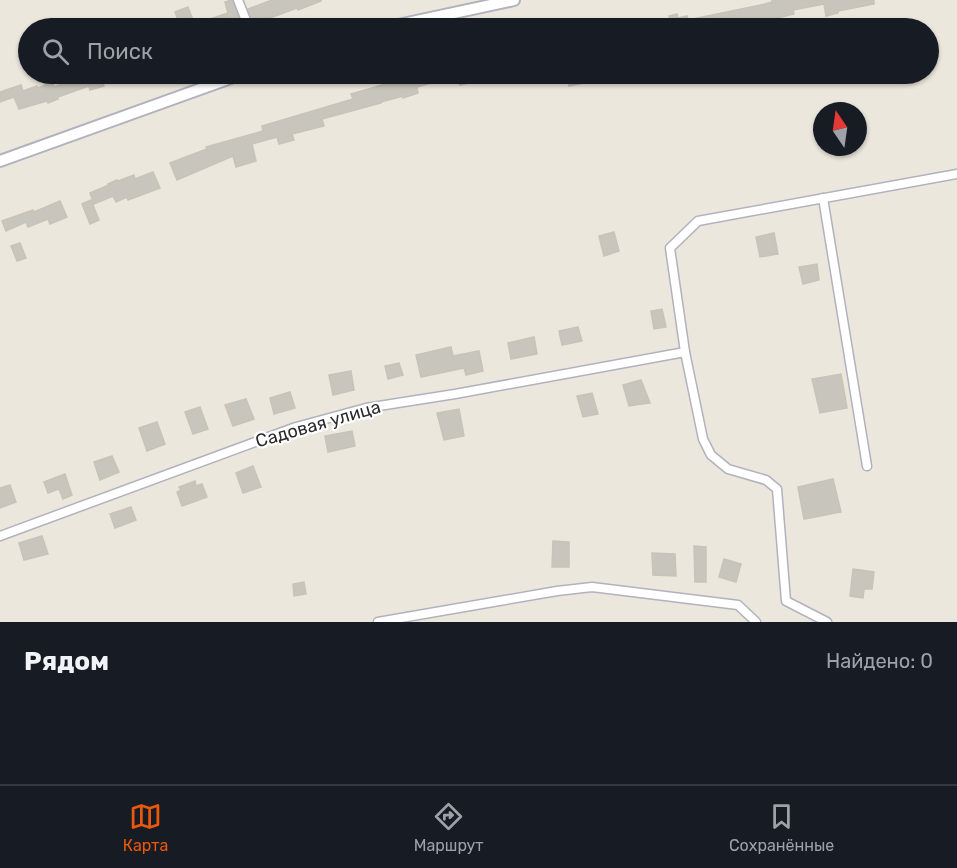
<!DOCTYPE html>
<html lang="ru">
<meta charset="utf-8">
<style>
:root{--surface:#171b24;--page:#242831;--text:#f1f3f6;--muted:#9ea1a6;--line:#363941;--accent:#ea580c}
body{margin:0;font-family:Rubik,sans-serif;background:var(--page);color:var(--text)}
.compass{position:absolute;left:813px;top:102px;width:54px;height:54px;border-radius:50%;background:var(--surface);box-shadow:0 2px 4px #0004;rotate:347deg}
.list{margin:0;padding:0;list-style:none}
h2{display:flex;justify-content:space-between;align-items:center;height:78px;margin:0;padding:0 24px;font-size:26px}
h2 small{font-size:20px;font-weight:400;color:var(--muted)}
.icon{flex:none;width:33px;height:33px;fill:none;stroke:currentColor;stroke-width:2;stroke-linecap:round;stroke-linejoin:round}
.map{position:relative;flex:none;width:957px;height:622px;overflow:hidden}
.search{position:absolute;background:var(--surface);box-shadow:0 2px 4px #0004;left:18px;right:18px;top:18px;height:66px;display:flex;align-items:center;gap:15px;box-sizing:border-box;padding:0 21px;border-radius:33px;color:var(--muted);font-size:22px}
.sheet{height:162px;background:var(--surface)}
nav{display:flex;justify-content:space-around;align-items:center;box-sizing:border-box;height:84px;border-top:2px solid var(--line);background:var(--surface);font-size:16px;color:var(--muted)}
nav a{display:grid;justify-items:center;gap:3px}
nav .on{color:var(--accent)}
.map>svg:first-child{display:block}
.building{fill:#c8c5bc;stroke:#c8c3b7;stroke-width:1.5}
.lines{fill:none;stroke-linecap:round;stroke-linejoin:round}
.minor-casing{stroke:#b1b2be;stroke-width:11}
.tertiary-casing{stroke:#b1b2be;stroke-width:14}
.minor{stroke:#fff;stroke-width:8}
.tertiary{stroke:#fff;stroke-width:10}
.labels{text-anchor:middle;stroke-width:4.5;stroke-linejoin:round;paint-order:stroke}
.street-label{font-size:18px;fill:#2b2b2b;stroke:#fff}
</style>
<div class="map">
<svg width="957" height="622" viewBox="0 0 957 622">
<rect width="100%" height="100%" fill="#ece7dd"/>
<g class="building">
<path d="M232,0l10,28h-29l-3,-9 18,-6 -3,-11z"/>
<path d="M272,0h49v1l-23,9 -1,-2 -43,16 -6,-15z"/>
<path d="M772,0h102v4l-36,7v2l-12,3 -2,-12 -31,6 1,4 -29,7 2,5 -10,2h-6l-1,-3 -15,3h-87l-1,-3 23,-5 -1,-4 8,-2 1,4 9,-2 1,4 77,-16 7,-2z"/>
<path d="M188,7l5,13 -13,5 -5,-13z"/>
<path d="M84,74l40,1 -22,7 2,4 -14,4 -1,-4 -31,11v2l-10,4 -1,-2 -28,8 -5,-12 -14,5v-10l21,-7 2,6 14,-5 1,2 15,-6 1,5 31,-12z"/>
<path d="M420,74h34l1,2 -38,11 1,6 -15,5v-2l-22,6v1l-59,16 2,7 -32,8 2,6 -15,4 -2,-7 -25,7 4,17 -20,6 -3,-11 -56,24 -7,-17 37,-14 -1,-2 57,-16 -1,-5 91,-27 -2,-5z"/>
<path d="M458,74h13l2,8 -13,3z"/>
<path d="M567,74h20l2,8 -20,4z"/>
<path d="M153,172l7,16 -32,12 -1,-3 -11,5 -3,-6 -19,8 -4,-11 19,-8 -1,-1 9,-4 1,1 16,-6 1,4z"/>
<path d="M91,200l8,20 -9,4 -8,-20z"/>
<path d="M60,201l7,16 -17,7 -2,-5 -20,8 -2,-5 -20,9 -4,-10 31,-11 1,2z"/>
<path d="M614,232l5,19 -15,5 -5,-20z"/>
<path d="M774,233l4,21 -18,3 -4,-20z"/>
<path d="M20,243l6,15 -9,3 -6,-15z"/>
<path d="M817,264l2,16 -16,4 -4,-17z"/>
<path d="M662,309l4,18 -12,2 -3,-18z"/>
<path d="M578,327l4,14 -20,4 -3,-14z"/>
<path d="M534,337l3,17 -26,5 -3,-16z"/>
<path d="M451,347l2,9 26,-5 4,20 -17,4 -2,-7 -43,9 -5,-22z"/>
<path d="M399,363l4,12 -15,4 -3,-13z"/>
<path d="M351,371l3,19 -21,5 -4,-20z"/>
<path d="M841,374l6,34 -27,5 -8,-34z"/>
<path d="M641,380l9,23 -21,3 -6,-21z"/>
<path d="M290,392l5,16 -21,6 -4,-16z"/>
<path d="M592,393l6,21 -15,3 -6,-21z"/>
<path d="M246,399l8,20 -21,7 -8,-21z"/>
<path d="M200,407l8,22 -15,5 -8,-22z"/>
<path d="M459,409l5,27 -20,4 -7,-27z"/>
<path d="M157,422l8,22 -18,7 -8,-23z"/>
<path d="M352,431l3,15 -27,6 -3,-16z"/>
<path d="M112,456l7,16 -19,8 -6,-18z"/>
<path d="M253,466l8,21 -18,6 -7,-20z"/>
<path d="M65,474l7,21 -9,4 -4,-10 -11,4 -4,-11z"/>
<path d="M833,479l8,33 -37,7 -6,-32z"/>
<path d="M195,481l1,5 6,-2 5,13 -25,9 -5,-14 4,-2 -2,-3z"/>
<path d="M10,485l6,17 -16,6v-20z"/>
<path d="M131,507l5,13 -21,8 -5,-14z"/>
<path d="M42,536l6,18 -24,6 -5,-17z"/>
<path d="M553,541l16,1v25h-17z"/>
<path d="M694,546l12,1v35h-11z"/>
<path d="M652,553l23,1 1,22 -23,-1z"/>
<path d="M724,559l17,5 -5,18 -17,-5z"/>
<path d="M853,569l21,3 -2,17h-8l-1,9 -13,-2z"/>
<path d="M304,582l2,12 -12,2 -1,-12z"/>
</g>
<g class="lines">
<defs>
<g id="minor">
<path d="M238,0l11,28"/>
<path d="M823,198l44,268"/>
<path d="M0,536l296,-109 70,-19 89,-14 230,-42"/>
<path d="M378,622l179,-31 35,-4 146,18 18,17"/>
<path d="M827,622l-41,-21 -9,-112 -11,-9 -38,-11 -17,-14 -8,-16 -18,-87 -15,-104 28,-27 259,-47"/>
</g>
<g id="tertiary">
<path d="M384,28l130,-28"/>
<path d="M0,161l242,-87"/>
</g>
</defs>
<use href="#minor" class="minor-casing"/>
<use href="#tertiary" class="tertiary-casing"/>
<use href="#minor" class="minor"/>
<use href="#tertiary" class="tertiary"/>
</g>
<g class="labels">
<g class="street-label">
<text transform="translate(318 424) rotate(-16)" y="6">Садовая улица</text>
</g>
</g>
</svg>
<svg class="compass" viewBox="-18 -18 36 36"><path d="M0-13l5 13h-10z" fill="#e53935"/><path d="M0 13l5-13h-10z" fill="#9ea1a6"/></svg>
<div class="search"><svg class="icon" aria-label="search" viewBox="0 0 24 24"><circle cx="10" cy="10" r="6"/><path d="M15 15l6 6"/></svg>Поиск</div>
</div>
<section class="sheet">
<h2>Рядом<small>Найдено: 0</small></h2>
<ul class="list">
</ul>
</section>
<nav>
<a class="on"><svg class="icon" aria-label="map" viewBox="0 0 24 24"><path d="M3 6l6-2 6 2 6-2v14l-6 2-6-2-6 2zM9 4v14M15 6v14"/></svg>Карта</a>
<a><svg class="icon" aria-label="directions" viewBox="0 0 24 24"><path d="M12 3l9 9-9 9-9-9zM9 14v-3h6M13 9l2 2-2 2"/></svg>Маршрут</a>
<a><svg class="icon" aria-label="saved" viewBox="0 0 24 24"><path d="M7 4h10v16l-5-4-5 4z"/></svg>Сохранённые</a>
</nav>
